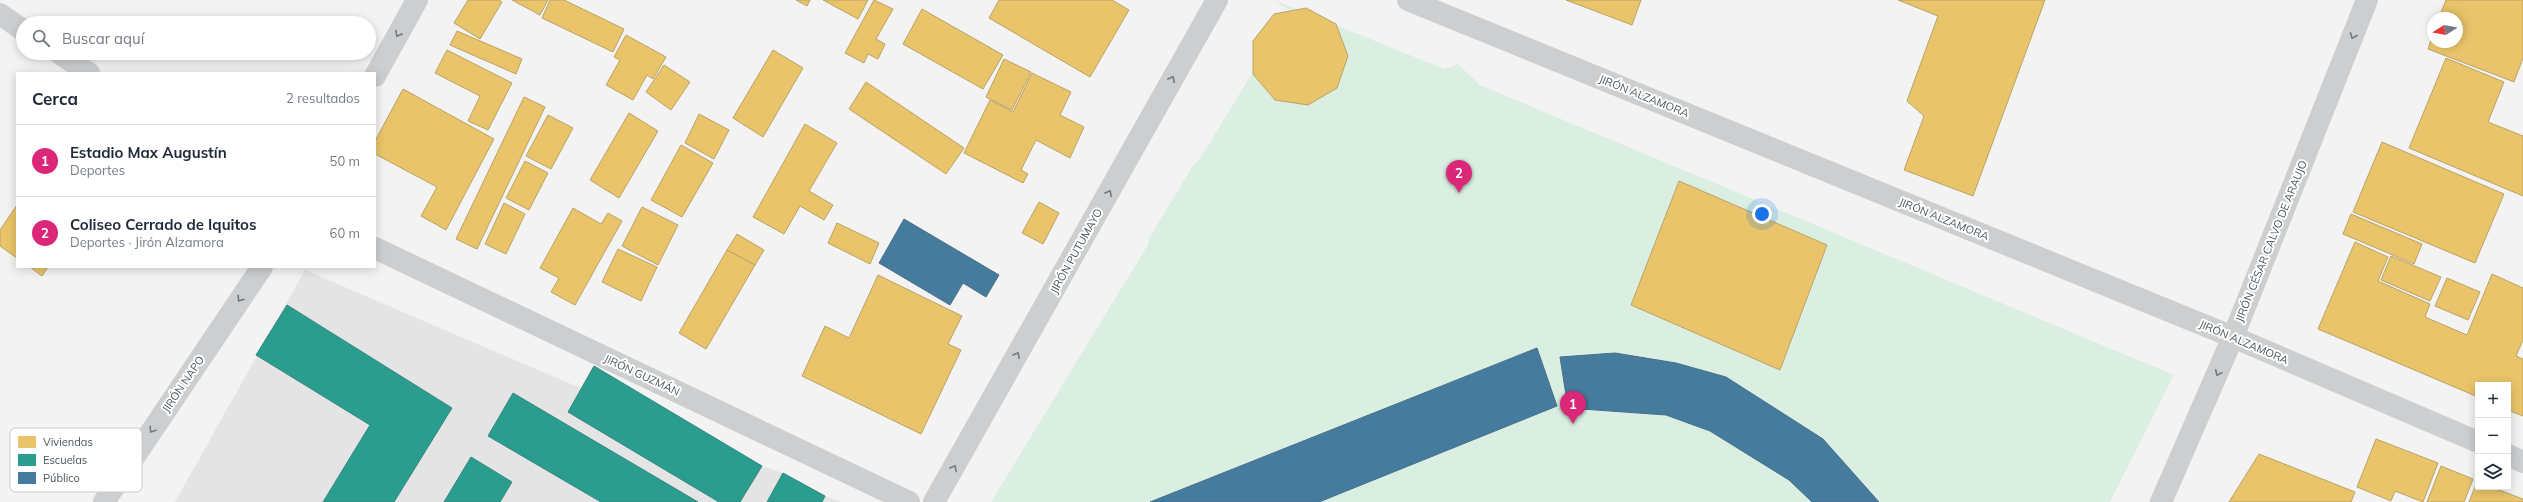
<!DOCTYPE html>
<html lang="es">
<meta charset="utf-8">
<style>
:root{--surface:#fff;--page:#f6f6f7;--text:#1f2937;--muted:#747a83;--line:#e0e1e3;--accent:#db2777}
body{margin:0;font-family:Mulish,sans-serif;background:var(--page);color:var(--text)}
.controls{position:absolute;right:12px;bottom:12px;display:grid;overflow:hidden;border-radius:0px;box-shadow:0 2px 10px #0003}
.controls button{width:36px;height:36px;display:grid;place-items:center;padding:0;border:0;border-bottom:1px solid var(--line);background:var(--surface);color:var(--text);font:20px sans-serif}
.compass{position:absolute;left:2427px;top:12px;width:36px;height:36px;border-radius:50%;background:var(--surface);box-shadow:0 2px 10px #0003;rotate:259deg}
.you{position:absolute;left:1762px;top:214px;width:14px;height:14px;margin:-10px;border:3px solid #fff;border-radius:50%;background:#1a73e8;box-shadow:0 0 0 6px #1a73e833}
.badge{display:grid;place-items:center;width:26px;height:26px;border-radius:50%;background:var(--accent);color:#fff;font-size:13px;font-weight:700}
.pin{position:absolute;translate:-50% -33px;filter:drop-shadow(0 1px 2px #0008)}
.pin::after{content:'';position:absolute;top:21px;width:14px;height:12px;background:inherit;clip-path:polygon(0 0,100% 0,50% 100%)}
.list{margin:0;padding:0;list-style:none}
h2{display:flex;justify-content:space-between;align-items:center;height:52px;margin:0;padding:0 16px;font-size:17px}
h2 small{font-size:13px;font-weight:400;color:var(--muted)}
.list li{display:grid;grid-template-columns:26px 1fr auto;gap:12px;align-items:center;box-sizing:border-box;height:72px;padding:0 16px;border-top:1px solid var(--line)}
.list b{display:block;font-size:15px;white-space:nowrap}
.list p{margin:0;font-size:13px;white-space:nowrap;color:var(--muted)}
.list em{font-size:13px;font-style:normal;color:var(--muted)}
.icon{flex:none;width:22px;height:22px;fill:none;stroke:currentColor;stroke-width:2;stroke-linecap:round;stroke-linejoin:round}
.map{position:relative;flex:none;width:2523px;height:502px;overflow:hidden}
.search{position:absolute;background:var(--surface);box-shadow:0 2px 10px #0003;left:16px;top:16px;width:360px;height:44px;display:flex;align-items:center;gap:10px;box-sizing:border-box;padding:0 14px;border-radius:22px;color:var(--muted);font-size:15px}
.panel{position:absolute;background:var(--surface);box-shadow:0 2px 10px #0003;left:16px;top:72px;width:360px;height:196px;border-radius:0px}
.map>svg:first-child{display:block}
.education{fill:#e5e4e4}
.green{fill:#daefe2}
.homes{fill:#e9c46a;stroke:#baa366}
.schools{fill:#2a9d8f;stroke:#348780}
.public{fill:#457b9d;stroke:#47708a}
.lines{fill:none;stroke-linecap:round;stroke-linejoin:round}
.minor{stroke:#ccced0;stroke-width:22}
.oneway{stroke:#727980}
.labels{text-anchor:middle;stroke-width:4;stroke-linejoin:round;paint-order:stroke}
.street-label{font-size:11px;fill:#4b555d;stroke:#fff}
.key{fill:#fff;stroke:#c9ccce;stroke-width:1}
.key-label{font-size:11px;fill:#4b555d}
</style>
<div class="map">
<svg width="2523" height="502" viewBox="0 0 2523 502">
<rect width="100%" height="100%" fill="#f3f3f3"/>
<path class="education" d="M305,270l457,196 21,7 42,23 17,6h-667z"/>
<path class="green" d="M1274,0l170,69 14,-5 22,21 694,290 -64,127h-1119l158,-259 -1,-3 46,-76 4,-2 92,-151z"/>
<g class="homes">
<path d="M468,0h31l3,2 -22,37 -26,-16z"/>
<path d="M512,0h36l-8,15z"/>
<path d="M550,0h14l60,29 -11,23 -71,-34z"/>
<path d="M796,0h14l-3,6z"/>
<path d="M823,0h45l-10,19z"/>
<path d="M874,0l19,9 -17,30 9,5 -7,15 -10,-5 -4,9 -19,-10z"/>
<path d="M999,0h113l17,10 -39,67 -101,-59z"/>
<path d="M1566,0h75l-9,25z"/>
<path d="M2045,0l-72,196 -69,-26 20,-54 -17,-15 31,-85 -40,-16z"/>
<path d="M2446,0h77v58l-9,24 -86,-33 5,-15v8h24v-24h-18z"/>
<path d="M1306,8l30,16 12,32 -11,32 -29,17 -33,-5 -22,-26v-33l21,-27z"/>
<path d="M922,9l81,46 -20,34 -80,-45z"/>
<path d="M457,31l65,28 -6,15 -66,-29z"/>
<path d="M626,35l40,22 -13,22 -6,-4 -14,25 -27,-15 14,-25 -6,-3z"/>
<path d="M447,50l65,33 -24,47 -20,-9 12,-25 -45,-23z"/>
<path d="M773,50l30,18 -40,69 -30,-19z"/>
<path d="M2446,58l58,24 -16,40 35,14v60l-114,-48z"/>
<path d="M1004,59l27,13 -19,38 -26,-13z"/>
<path d="M664,65l26,17 -19,28 -25,-18z"/>
<path d="M1032,73l39,19 -11,23 24,12 -14,31 -34,-18 -15,30 7,4 -5,9 -59,-30 26,-53 23,12z"/>
<path d="M866,82l98,66 -18,26 -97,-65z"/>
<path d="M403,89l91,50 -48,91 -25,-14 16,-29 -62,-33v-13z"/>
<path d="M524,97l21,10 -68,142 -21,-10z"/>
<path d="M629,113l29,18 -39,67 -29,-18z"/>
<path d="M699,114l30,16 -15,29 -29,-16z"/>
<path d="M548,115l25,13 -22,41 -25,-13z"/>
<path d="M805,124l32,19 -28,48 24,14 -9,15 -24,-14 -16,28 -31,-17z"/>
<path d="M2382,142l122,52 -29,69 -122,-51z"/>
<path d="M681,145l32,18 -31,54 -31,-17z"/>
<path d="M525,161l23,12 -19,37 -23,-12z"/>
<path d="M1679,181l148,64 -47,125 -149,-65z"/>
<path d="M1039,202l20,11 -16,31 -21,-11z"/>
<path d="M504,203l21,11 -19,40 -21,-10z"/>
<path d="M17,205v53l-17,-12v-16z"/>
<path d="M642,207l36,18 -20,40 -36,-19z"/>
<path d="M573,208l28,16 7,-11 14,8 -47,84 -24,-13 8,-14 -19,-10z"/>
<path d="M2351,214l71,30 -8,20 -71,-30z"/>
<path d="M837,223l42,20 -9,21 -42,-21z"/>
<path d="M737,234l27,16 -9,15 -28,-15z"/>
<path d="M2355,242l33,15 -10,24 52,23 -5,13 42,18 25,-61 31,14v52l-7,16 7,3v57l-15,-6v-25h-30v12l-160,-68z"/>
<path d="M618,249l39,18 -16,34 -39,-19z"/>
<path d="M727,250l28,15 -49,84 -27,-16z"/>
<path d="M2391,256l50,21 -11,24 -49,-21z"/>
<path d="M30,267h18l-6,9z"/>
<path d="M878,275l84,41 -14,28 13,6 -40,84 -119,-58 23,-50 24,12z"/>
<path d="M2447,278l33,14 -12,28 -33,-14z"/>
<path d="M2376,439l62,24 -15,39 -28,-11 -4,10 -34,-14z"/>
<path d="M2259,454l96,38 -4,10h-122z"/>
<path d="M2441,466l32,13 -9,23h-37z"/>
<path d="M2477,482l1,5h13l32,12v3h-54z"/>
</g>
<g class="schools">
<path d="M287,305l165,103 -58,94h-71l47,-77 -114,-70z"/>
<path d="M594,366l168,100 -22,36h-21l-151,-90z"/>
<path d="M513,393l185,109h-97l-113,-66z"/>
<path d="M471,457l41,25 -12,20h-56z"/>
<path d="M783,473l42,23 -3,6h-55z"/>
</g>
<g class="public">
<path d="M904,219l95,56 -13,22 -23,-14 -13,22 -71,-42z"/>
<path d="M1537,348l20,58 -238,96h-169z"/>
<path d="M1615,353l61,10 50,14 97,62 56,63h-67l-23,-22 -79,-49 -44,-16 -98,-7 -8,-51z"/>
</g>
<g class="lines">
<g class="minor">
<path d="M1408,0l825,337 245,105"/>
<path d="M0,14l23,16"/>
<path d="M59,53l30,20"/>
<path d="M375,76l42,-76"/>
<path d="M375,248l534,254"/>
<path d="M2508,455l15,7"/>
<path d="M104,502l158,-235"/>
<path d="M934,502l283,-502"/>
<path d="M2161,502l72,-165 134,-337"/>
</g>
</g>
<defs><path id="oneway-chevron" d="M-2-3.5L2.5 0L-2 3.5" fill="none" stroke-width="1.6" stroke-linecap="round" stroke-linejoin="round"/></defs>
<g class="oneway">
<use href="#oneway-chevron" transform="translate(398 34) rotate(119)"/>
<use href="#oneway-chevron" transform="translate(2353 36) rotate(112)"/>
<use href="#oneway-chevron" transform="translate(1172 79) rotate(-61)"/>
<use href="#oneway-chevron" transform="translate(1109 193) rotate(-61)"/>
<use href="#oneway-chevron" transform="translate(240 299) rotate(124)"/>
<use href="#oneway-chevron" transform="translate(1017 355) rotate(-61)"/>
<use href="#oneway-chevron" transform="translate(2218 373) rotate(114)"/>
<use href="#oneway-chevron" transform="translate(152 430) rotate(124)"/>
<use href="#oneway-chevron" transform="translate(954 468) rotate(-61)"/>
</g>
<g class="labels">
<g class="street-label">
<text transform="translate(1644 96) rotate(22)" y="4">JIRÓN ALZAMORA</text>
<text transform="translate(1944 219) rotate(22)" y="4">JIRÓN ALZAMORA</text>
<text transform="translate(2271 241) rotate(-68)" y="4">JIRÓN CÉSAR CALVO DE ARAUJO</text>
<text transform="translate(1076 251) rotate(-61)" y="4">JIRÓN PUTUMAYO</text>
<text transform="translate(2244 342) rotate(23)" y="4">JIRÓN ALZAMORA</text>
<text transform="translate(642 375) rotate(25)" y="4">JIRÓN GUZMÁN</text>
<text transform="translate(183 384) rotate(-56)" y="4">JIRÓN NAPO</text>
</g>
</g>
<rect x="10" y="428" width="132" height="64" rx="6" class="key"/>
<rect x="18" y="436" width="18" height="12" fill="#e9c46a"/>
<rect x="18" y="454" width="18" height="12" fill="#2a9d8f"/>
<rect x="18" y="472" width="18" height="12" fill="#457b9d"/>
<g class="key-label">
<text x="43" y="446">Viviendas</text>
<text x="43" y="464">Escuelas</text>
<text x="43" y="482">Público</text>
</g>
</svg>
<div class="controls">
<button>+</button>
<button>−</button>
<button><svg class="icon" aria-label="layers" viewBox="0 0 24 24"><path d="M12 4l9 5-9 5-9-5zM3 14l9 5 9-5"/></svg></button>
</div>
<svg class="compass" viewBox="-18 -18 36 36"><path d="M0-13l5 13h-10z" fill="#e53935"/><path d="M0 13l5-13h-10z" fill="#747a83"/></svg>
<div class="you"></div>
<div class="pin badge" style="left:1573px;top:424px">1</div>
<div class="pin badge" style="left:1459px;top:193px">2</div>
<div class="search"><svg class="icon" aria-label="search" viewBox="0 0 24 24"><circle cx="10" cy="10" r="6"/><path d="M15 15l6 6"/></svg>Buscar aquí</div>
<section class="panel">
<h2>Cerca<small>2 resultados</small></h2>
<ul class="list">
<li><span class="badge">1</span><div><b>Estadio Max Augustín</b><p>Deportes</p></div><em>50 m</em></li>
<li><span class="badge">2</span><div><b>Coliseo Cerrado de Iquitos</b><p>Deportes · Jirón Alzamora</p></div><em>60 m</em></li>
</ul>
</section>
</div>
